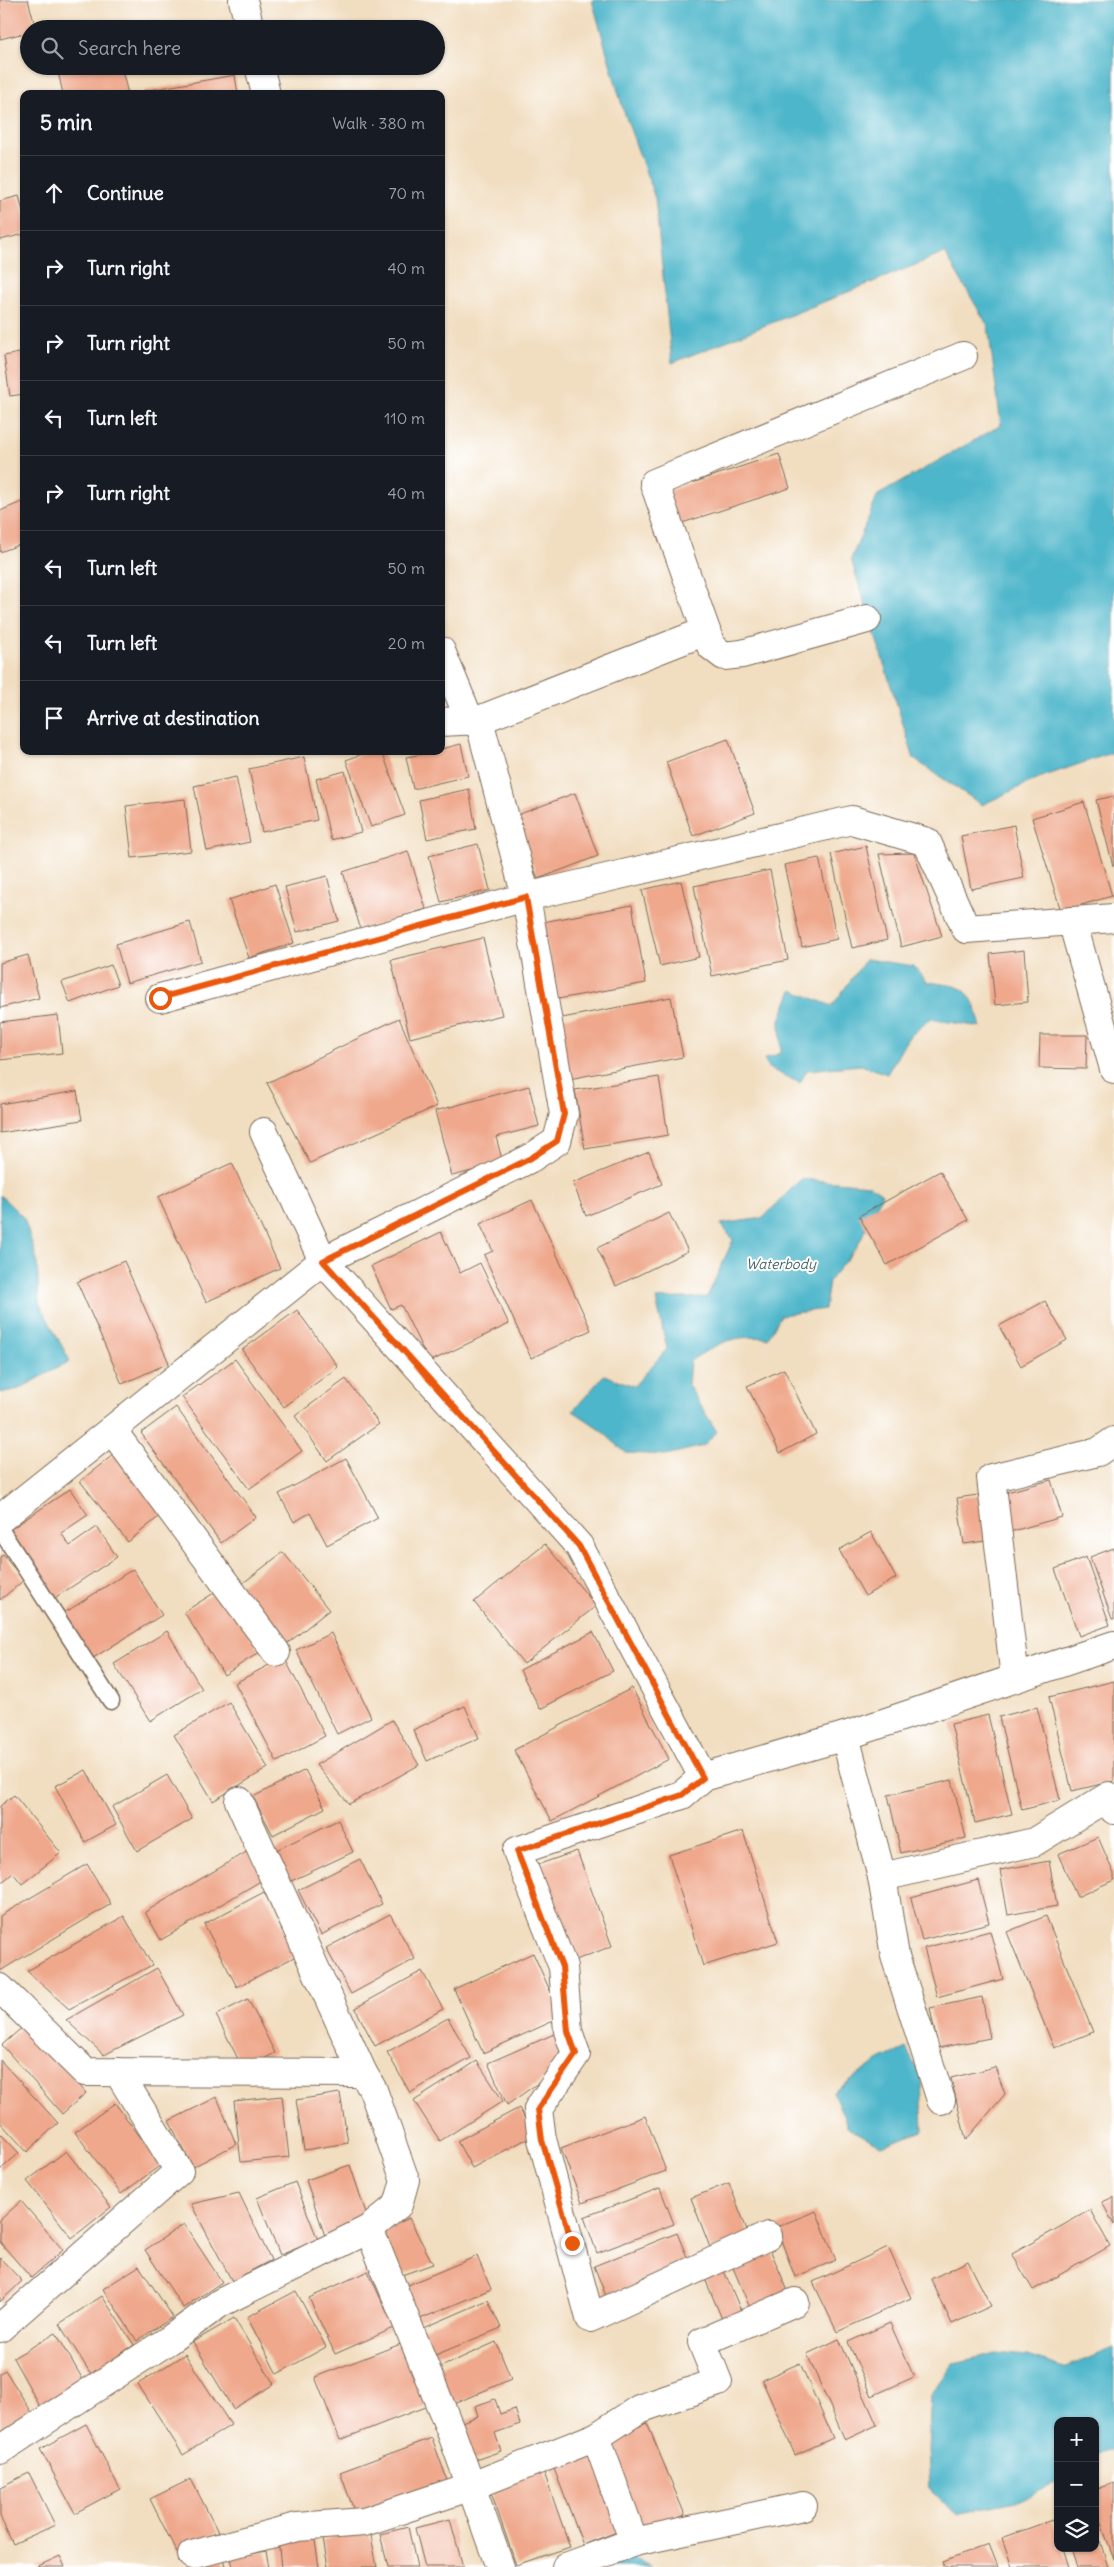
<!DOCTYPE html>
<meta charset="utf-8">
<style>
:root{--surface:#171b24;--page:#20242c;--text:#f1f3f6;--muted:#9ea1a6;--line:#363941}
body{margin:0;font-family:Delius,sans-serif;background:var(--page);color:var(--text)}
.controls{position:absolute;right:15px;bottom:15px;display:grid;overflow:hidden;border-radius:10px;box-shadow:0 1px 4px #0004}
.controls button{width:45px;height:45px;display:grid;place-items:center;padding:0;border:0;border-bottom:1px solid var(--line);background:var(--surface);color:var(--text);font:25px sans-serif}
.stop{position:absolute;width:15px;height:15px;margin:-11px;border:4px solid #ea580c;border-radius:50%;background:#fff}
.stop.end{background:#ea580c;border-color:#fff;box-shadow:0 1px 5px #0008}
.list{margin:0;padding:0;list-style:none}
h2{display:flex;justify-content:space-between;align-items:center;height:65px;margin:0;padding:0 20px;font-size:21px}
h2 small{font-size:16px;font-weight:400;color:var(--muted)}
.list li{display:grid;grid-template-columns:32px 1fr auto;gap:15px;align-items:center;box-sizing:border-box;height:75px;padding:0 20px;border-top:1px solid var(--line)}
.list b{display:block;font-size:19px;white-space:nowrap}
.list em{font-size:16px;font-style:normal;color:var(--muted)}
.icon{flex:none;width:28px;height:28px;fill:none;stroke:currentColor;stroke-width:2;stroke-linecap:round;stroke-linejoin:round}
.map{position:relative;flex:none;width:1114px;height:2567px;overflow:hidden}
.search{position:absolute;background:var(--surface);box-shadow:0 1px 4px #0004;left:20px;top:20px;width:425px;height:55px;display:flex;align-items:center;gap:12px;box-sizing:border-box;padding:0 18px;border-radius:28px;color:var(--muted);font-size:19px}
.panel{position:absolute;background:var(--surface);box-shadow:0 1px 4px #0004;left:20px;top:90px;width:425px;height:665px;border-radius:10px}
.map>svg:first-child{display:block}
.water{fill:#4db6ca;stroke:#447074}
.building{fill:#efa88c}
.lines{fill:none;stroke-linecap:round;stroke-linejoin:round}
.service-casing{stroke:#7b6956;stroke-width:19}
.minor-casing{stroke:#7b6956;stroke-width:30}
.service{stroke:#fff;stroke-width:16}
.minor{stroke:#fff;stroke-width:28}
.route{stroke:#ea580c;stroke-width:6}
.labels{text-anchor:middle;stroke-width:4;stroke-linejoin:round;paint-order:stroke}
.water-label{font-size:14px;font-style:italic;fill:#426263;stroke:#fff}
</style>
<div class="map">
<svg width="1114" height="2567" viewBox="0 0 1114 2567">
<rect width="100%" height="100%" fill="#fff"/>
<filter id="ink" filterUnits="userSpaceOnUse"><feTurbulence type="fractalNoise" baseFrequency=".02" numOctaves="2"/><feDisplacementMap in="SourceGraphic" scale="10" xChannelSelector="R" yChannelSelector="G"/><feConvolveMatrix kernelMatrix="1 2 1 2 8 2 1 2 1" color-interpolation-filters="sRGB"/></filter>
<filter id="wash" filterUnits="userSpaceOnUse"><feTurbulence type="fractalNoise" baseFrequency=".0096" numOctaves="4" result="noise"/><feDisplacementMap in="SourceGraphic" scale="20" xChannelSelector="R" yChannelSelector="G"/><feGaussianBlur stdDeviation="1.12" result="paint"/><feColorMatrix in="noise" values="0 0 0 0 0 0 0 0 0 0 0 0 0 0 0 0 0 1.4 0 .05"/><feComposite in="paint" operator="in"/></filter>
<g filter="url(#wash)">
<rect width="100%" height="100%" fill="#f1ddbf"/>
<g class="water">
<path d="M592,0h522v752l-75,26 -57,27 -68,-46 -63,-200 27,-64 123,-70 -13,-99 -43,-73 -273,110 -17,-165 -32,-89z"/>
<path d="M866,959l48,7 13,16c40,5 43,4 54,45l-51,-8 -22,19 -21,36 -26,-9 -54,5 -7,13 -30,-14 -6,-10 17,-6 -1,-33 12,-30 40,16z"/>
<path d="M801,1179l69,6 12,9 -24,51 -29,36 -4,28 -44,6 -13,23c-36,-3 -48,4 -78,23l-2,24 29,47 -14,14 -37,9 -40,-2 -29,-26 -24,-16 31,-36 30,11 33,-37 -11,-50 51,-2 26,-57 -12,-16 42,-6z"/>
<path d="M0,1195l24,23 13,42 2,43 31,58 -51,28 -19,4z"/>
<path d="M906,2048l15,29 2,54 -42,15 -33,-19 -15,-35 47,-32z"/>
<path d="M1114,2348v101l-19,6v-34h-37v60l-3,2 -39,19 -60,12 -26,-25 -2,-38 3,-56 23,-32 43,-10 30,3 37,12z"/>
<path d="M635,2559l17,8h-75l20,-7z"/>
</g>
<g id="blocks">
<g class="building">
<path d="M0,0h28l8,29h-7v3l-29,7z"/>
<path d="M59,66h62l7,28h-65l-6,-27z"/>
<path d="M235,75l3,19h-94v-3z"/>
<path d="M19,196l5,19v19l-24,6v-39z"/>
<path d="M24,352v42l-14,2 -6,-40z"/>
<path d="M779,454l11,34 -111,36 -11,-33z"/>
<path d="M24,501v42l-24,9v-41z"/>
<path d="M728,739l27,74 -62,23 -27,-74z"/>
<path d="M461,744l7,32 -55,13 -7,-32 35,-6v-2z"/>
<path d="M371,751h11l23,64 -34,12 -25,-67z"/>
<path d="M304,757l13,63 -55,12 -13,-63z"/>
<path d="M345,771l16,61 -30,8 -15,-61z"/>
<path d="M236,777l14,65 -43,9 -13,-65z"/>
<path d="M469,789l7,40 -49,10 -8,-39z"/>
<path d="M575,793l23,63 -60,23 -23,-63z"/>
<path d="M1114,796v70h-1l-17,-66z"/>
<path d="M185,799l6,52 -59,7 -6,-52z"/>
<path d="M1084,802l28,94 -51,15 -29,-93z"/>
<path d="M1014,825l10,53 -53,11 -10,-53z"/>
<path d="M478,844l12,46 -49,12 -12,-46z"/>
<path d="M866,846l21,94 -35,8 -21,-94z"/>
<path d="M408,851l18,58 -65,21 -18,-58z"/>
<path d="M914,853l28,83 -41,11 -22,-93z"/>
<path d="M819,858l18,81 -35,8 -18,-82z"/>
<path d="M770,870l18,90 -76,16 -18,-90z"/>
<path d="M327,876l12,45 -42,11 -12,-45z"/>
<path d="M681,881l18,76 -39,9 -18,-76z"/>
<path d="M275,884l19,59 -45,15 -20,-58z"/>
<path d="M632,905l14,78 -88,16 -15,-77z"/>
<path d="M190,922l11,39 -74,22 -11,-39z"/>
<path d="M483,938l19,77 -92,23 -19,-78z"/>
<path d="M1024,950l4,52 -33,3 -5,-51z"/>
<path d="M28,955l11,43 -39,10v-45z"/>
<path d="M111,965l7,20 -48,18 -8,-21z"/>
<path d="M671,997l12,60 -114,22 -12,-60z"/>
<path d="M58,1015l4,38 -62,7v-38z"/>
<path d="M399,1018l38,88 -127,57 -43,-80z"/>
<path d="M1040,1035h47l-1,34 -47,-1z"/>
<path d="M659,1077l9,58 -83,14 -10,-59z"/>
<path d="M529,1086l10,40 -43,11 7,26 -51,13 -17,-65z"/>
<path d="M77,1091l5,29 -82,13v-29z"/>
<path d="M649,1152l13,32 -76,32 -13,-33z"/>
<path d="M232,1163l48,105 -74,34 -48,-105z"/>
<path d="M940,1171l28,49 -81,45 -28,-49z"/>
<path d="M532,1200l59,130 -60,28 -47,-103 9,-4 -13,-27z"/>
<path d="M669,1213l19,38 -72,35 -19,-38z"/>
<path d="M441,1232l19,41 20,-10 29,61 -80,38 -28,-57 -10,4 -20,-43z"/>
<path d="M124,1261l45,102 -47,21 -45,-102z"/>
<path d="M1045,1301l22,39 -46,26 -22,-40z"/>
<path d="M297,1310l41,57 -54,40 -42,-57z"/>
<path d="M235,1359l67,92 -53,38 -67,-92z"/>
<path d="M784,1369l32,65 -36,19 -33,-67z"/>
<path d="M346,1379l33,45 -52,37 -32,-45z"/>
<path d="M176,1407l80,110 -35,26 -80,-110z"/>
<path d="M118,1451l48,60 -38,31 -48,-61z"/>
<path d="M346,1458l32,60 -51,27 -17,-32 -16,9 -15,-28z"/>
<path d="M1051,1480l11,37 -56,16 -10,-38z"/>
<path d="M70,1489l18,26 -27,18 9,13 27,-19 20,30 -64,42 -45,-68z"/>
<path d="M985,1494l7,46 -28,4 -7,-46z"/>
<path d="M871,1532l25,46 -31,18 -26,-46z"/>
<path d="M545,1544l51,62 -72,58 -50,-62z"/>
<path d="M1114,1548v71h-2l-22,-62z"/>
<path d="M283,1552l46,58 -45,36 -46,-59z"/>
<path d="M3,1555l21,25 -24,20v-43z"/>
<path d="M1086,1557l24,68 -31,11 -24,-67z"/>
<path d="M133,1569l29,46 -72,45 -29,-45z"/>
<path d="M220,1589l40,63 -36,23 -40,-63z"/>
<path d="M167,1631l35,58 -52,32 -36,-57z"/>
<path d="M593,1632l20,39 -73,38 -20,-39z"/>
<path d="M331,1633l40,84 -34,17 -41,-84z"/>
<path d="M284,1657l41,79 -48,26 -42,-79z"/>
<path d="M1114,1681v100l-42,10 -23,-94z"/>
<path d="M632,1688l37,71 -117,62 -38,-71z"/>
<path d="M229,1702l39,66 -55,33 -39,-66z"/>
<path d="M465,1706l14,32 -52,23 -14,-31z"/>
<path d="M1037,1707l23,93 -38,10 -23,-93z"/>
<path d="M988,1715l24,99 -37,9 -24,-99z"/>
<path d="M392,1720l27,45 -70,39 -33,-39z"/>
<path d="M86,1770l30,55 -31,17 -30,-56z"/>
<path d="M305,1770l20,38 -52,27 -20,-38z"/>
<path d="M167,1775l25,44 -55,32 -25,-44z"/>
<path d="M952,1780l14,58 -65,15 -13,-58z"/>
<path d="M14,1795l47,58 -39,31 -9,-11 -13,11v-78z"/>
<path d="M338,1820l15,32 -64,30 -15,-31z"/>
<path d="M743,1831l35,111 -75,24 -34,-111z"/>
<path d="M1098,1837l16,37v6l-37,17 -19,-43z"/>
<path d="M248,1851l16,28 -103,61 -16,-28z"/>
<path d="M577,1851l35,95 -39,15 -36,-96z"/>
<path d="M360,1859l22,45 -61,31 -23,-45z"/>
<path d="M1049,1861l8,45 -49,9 -8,-45z"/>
<path d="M87,1864l24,40 -111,67v-55z"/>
<path d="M978,1880l11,43 -67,17 -11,-42z"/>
<path d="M264,1892l34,63 -61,32 -33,-63z"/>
<path d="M390,1914l25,45 -64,35 -25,-46z"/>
<path d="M124,1916l28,49 -83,44 -42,-38z"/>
<path d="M1046,1916l47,116 -39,16 -47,-116z"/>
<path d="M990,1931l13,48 -66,18 -13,-49z"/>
<path d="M533,1953l29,64 -79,36 -29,-64z"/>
<path d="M157,1968l26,47 -79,40 -38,-35z"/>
<path d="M422,1971l21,38 -68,37 -20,-38z"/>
<path d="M982,1997l8,41 -52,10 -8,-40z"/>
<path d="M248,1999l27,54 -32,16 -27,-54z"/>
<path d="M448,2018l23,40 -61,35 -23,-41z"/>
<path d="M26,2024l60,69 -24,21 -60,-69z"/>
<path d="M561,2031l3,11 -16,34 -41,29 -19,-42z"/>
<path d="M0,2060l58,63 -31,29 -27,-30z"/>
<path d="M477,2061l26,40 -63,40 -26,-40z"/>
<path d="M995,2067l10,27 -39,46 -15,-62z"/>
<path d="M340,2093l8,50 -44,7 -8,-50z"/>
<path d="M282,2096l7,61 -48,5 -7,-61z"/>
<path d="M217,2097l19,47 -43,23 -24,-46z"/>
<path d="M115,2103l46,62 -40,29 -46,-62z"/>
<path d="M519,2108l15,27 -62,33 -15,-27z"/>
<path d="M645,2116l21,55 -84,32 -21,-55z"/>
<path d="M0,2133l19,20 -19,17z"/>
<path d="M66,2151l45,56 -39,31 -45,-57z"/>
<path d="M350,2165l19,57 -44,14 -19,-56z"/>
<path d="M295,2182l23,58 -38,15 -23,-57z"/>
<path d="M729,2183l20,52 -38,15 -20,-52z"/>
<path d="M660,2188l14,36 -77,29 -13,-36z"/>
<path d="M239,2193l32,67 -39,21 -41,-77z"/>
<path d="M1114,2197v28l-12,-23z"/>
<path d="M21,2201l42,49 -32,28 -31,-36v-22z"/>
<path d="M1090,2210l20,36 -77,44 -21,-36z"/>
<path d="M816,2211l20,49 -41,17 -19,-50z"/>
<path d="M409,2218l24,46 -37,13 -17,-44z"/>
<path d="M184,2224l38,58 -39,26 -38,-58z"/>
<path d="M677,2233l13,31 -84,32 -12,-30z"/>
<path d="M769,2247l22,51 -38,17 -22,-52z"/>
<path d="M888,2247l23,51 -74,34 -24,-50z"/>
<path d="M477,2256l14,33 -78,33 -13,-34z"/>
<path d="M0,2258l22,23 -22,21z"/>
<path d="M968,2261l23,45 -39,18 -21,-45z"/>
<path d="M139,2266l34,51 -36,24 -34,-52z"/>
<path d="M722,2266l22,52 -19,8 -22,-52z"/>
<path d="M368,2271l26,57 -59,26 -26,-56z"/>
<path d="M296,2291l30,56 -49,27 -30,-57z"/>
<path d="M102,2296l32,49 -43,29 -32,-50z"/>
<path d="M488,2300l13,28 -73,30 -11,-27z"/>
<path d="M234,2318l40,66 -41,25 -40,-67z"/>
<path d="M890,2323l24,54 -42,19 -24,-54z"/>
<path d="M56,2333l30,52 -44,25 -29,-52z"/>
<path d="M839,2339l38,86 -32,15 -38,-86z"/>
<path d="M406,2342l24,63 -90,35 -25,-63z"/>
<path d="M496,2342l15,37 -62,27 -15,-36z"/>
<path d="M185,2354l46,71 -48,30 -45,-71z"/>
<path d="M800,2363l33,75 -38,17 -33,-75z"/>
<path d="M5,2370l31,49 -36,23v-69z"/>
<path d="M495,2399l5,15 15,-5 5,15 -25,9 6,18 -37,13 -13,-38 27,-10 -3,-10z"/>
<path d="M647,2423l38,92 -44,19 -39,-92z"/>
<path d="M86,2424l34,65 -45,24 -35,-64z"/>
<path d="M432,2438l17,47 -92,34 -17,-47z"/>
<path d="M596,2441l33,86 -46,18 -33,-87z"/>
<path d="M541,2464l29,83 -54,18 -28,-82z"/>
<path d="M29,2473l26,52 -42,19 -13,-27v-30z"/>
<path d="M191,2479l27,53 -41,21 -27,-54z"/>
<path d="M1114,2483v76l-19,-52v-17z"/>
<path d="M450,2519l13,48h-38l-10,-39z"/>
<path d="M1052,2520l6,15v13h5l6,19h-57l-10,-29z"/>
<path d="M408,2527l9,40h-29l-8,-33z"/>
<path d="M1096,2528l12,39h-30l-6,-19h23z"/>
<path d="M370,2530l7,37h-49l-5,-28z"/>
<path d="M314,2534l5,33h-38l-3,-28z"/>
<path d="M989,2544l9,23h-53l-2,-5z"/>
<path d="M266,2551l3,16h-36l-2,-9z"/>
<path d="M60,2556l5,11h-29z"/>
<path d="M223,2559l2,8h-32z"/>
</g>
</g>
</g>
<g filter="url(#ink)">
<use href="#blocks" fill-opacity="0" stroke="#7b6956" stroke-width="1"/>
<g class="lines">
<defs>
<path id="service" d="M0,1529l111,172"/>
<g id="minor">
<path d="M243,0l7,29"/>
<path d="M259,66l7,28"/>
<path d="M706,631l5,15 13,10 18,-2 125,-35"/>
<path d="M441,651l29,70"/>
<path d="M441,722l38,-2"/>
<path d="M1072,921l42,148"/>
<path d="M160,998l366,-101 326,-77 75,22 39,87 148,-11"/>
<path d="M264,1132l59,129 208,-103 26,-17 7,-27 -38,-217 -47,-177 227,-89 -52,-148 309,-127"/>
<path d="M112,1430l164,222"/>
<path d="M0,1519l323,-258 256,285 124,231 142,-41 269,-91"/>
<path d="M1015,1678l-24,-200 107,-26 16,-11"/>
<path d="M845,1736l37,141 13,79 46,144"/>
<path d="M703,1777l-21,18 -165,56 46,116 5,64 8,23 -38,55 4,30 48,179 178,-82"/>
<path d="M239,1801l124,272"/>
<path d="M882,1877l152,-35 75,-46 5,14"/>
<path d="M0,1988l85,84 278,1 10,17 32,90 -7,25 -29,24 -149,74 -51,37 -169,110"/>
<path d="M369,2229l83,205 48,133"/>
<path d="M0,2328l179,-157 -61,-99"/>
<path d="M596,2437l43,-28 79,-27 -16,-40 93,-40"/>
<path d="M192,2555l105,-28 67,-5 108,-36 124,-49 38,105"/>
<path d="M566,2567l68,-25 169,-36"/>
</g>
</defs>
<use href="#service" class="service-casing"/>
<use href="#minor" class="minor-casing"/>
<use href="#service" class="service"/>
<use href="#minor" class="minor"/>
</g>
</g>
<g class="lines" filter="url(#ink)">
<path class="route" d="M160,998l366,-101 38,217 -7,27 -26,17 -208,103 256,285 124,232 -21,17 -165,56 45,116 6,64 8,23 -38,55 4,31 30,103"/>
</g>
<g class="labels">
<g class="water-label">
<text x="781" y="1269">Waterbody</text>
</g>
</g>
</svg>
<div class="controls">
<button>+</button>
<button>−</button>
<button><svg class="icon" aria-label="layers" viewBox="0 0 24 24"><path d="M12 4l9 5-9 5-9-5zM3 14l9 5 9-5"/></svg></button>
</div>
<div class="stop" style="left:160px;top:998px"></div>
<div class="stop end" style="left:572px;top:2243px"></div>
<div class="search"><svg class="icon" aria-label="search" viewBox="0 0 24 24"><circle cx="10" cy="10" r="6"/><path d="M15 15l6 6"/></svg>Search here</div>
<section class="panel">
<h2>5 min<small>Walk · 380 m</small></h2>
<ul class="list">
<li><svg class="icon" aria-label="ahead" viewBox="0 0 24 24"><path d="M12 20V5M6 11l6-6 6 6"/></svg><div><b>Continue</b></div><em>70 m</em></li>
<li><svg class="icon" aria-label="right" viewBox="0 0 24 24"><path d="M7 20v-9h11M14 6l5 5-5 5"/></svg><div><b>Turn right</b></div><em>40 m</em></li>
<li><svg class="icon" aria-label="right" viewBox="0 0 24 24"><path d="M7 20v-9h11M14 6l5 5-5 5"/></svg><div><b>Turn right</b></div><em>50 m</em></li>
<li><svg class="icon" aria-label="left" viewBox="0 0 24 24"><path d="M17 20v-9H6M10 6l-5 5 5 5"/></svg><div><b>Turn left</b></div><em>110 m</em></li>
<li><svg class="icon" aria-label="right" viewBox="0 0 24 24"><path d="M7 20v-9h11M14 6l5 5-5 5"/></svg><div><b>Turn right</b></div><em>40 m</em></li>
<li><svg class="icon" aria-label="left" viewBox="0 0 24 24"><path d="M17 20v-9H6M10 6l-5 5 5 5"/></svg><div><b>Turn left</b></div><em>50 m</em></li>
<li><svg class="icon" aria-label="left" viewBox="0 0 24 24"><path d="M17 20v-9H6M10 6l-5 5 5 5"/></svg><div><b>Turn left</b></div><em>20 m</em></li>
<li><svg class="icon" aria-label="arrive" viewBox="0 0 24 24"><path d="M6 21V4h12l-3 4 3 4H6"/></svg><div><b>Arrive at destination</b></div></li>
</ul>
</section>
</div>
